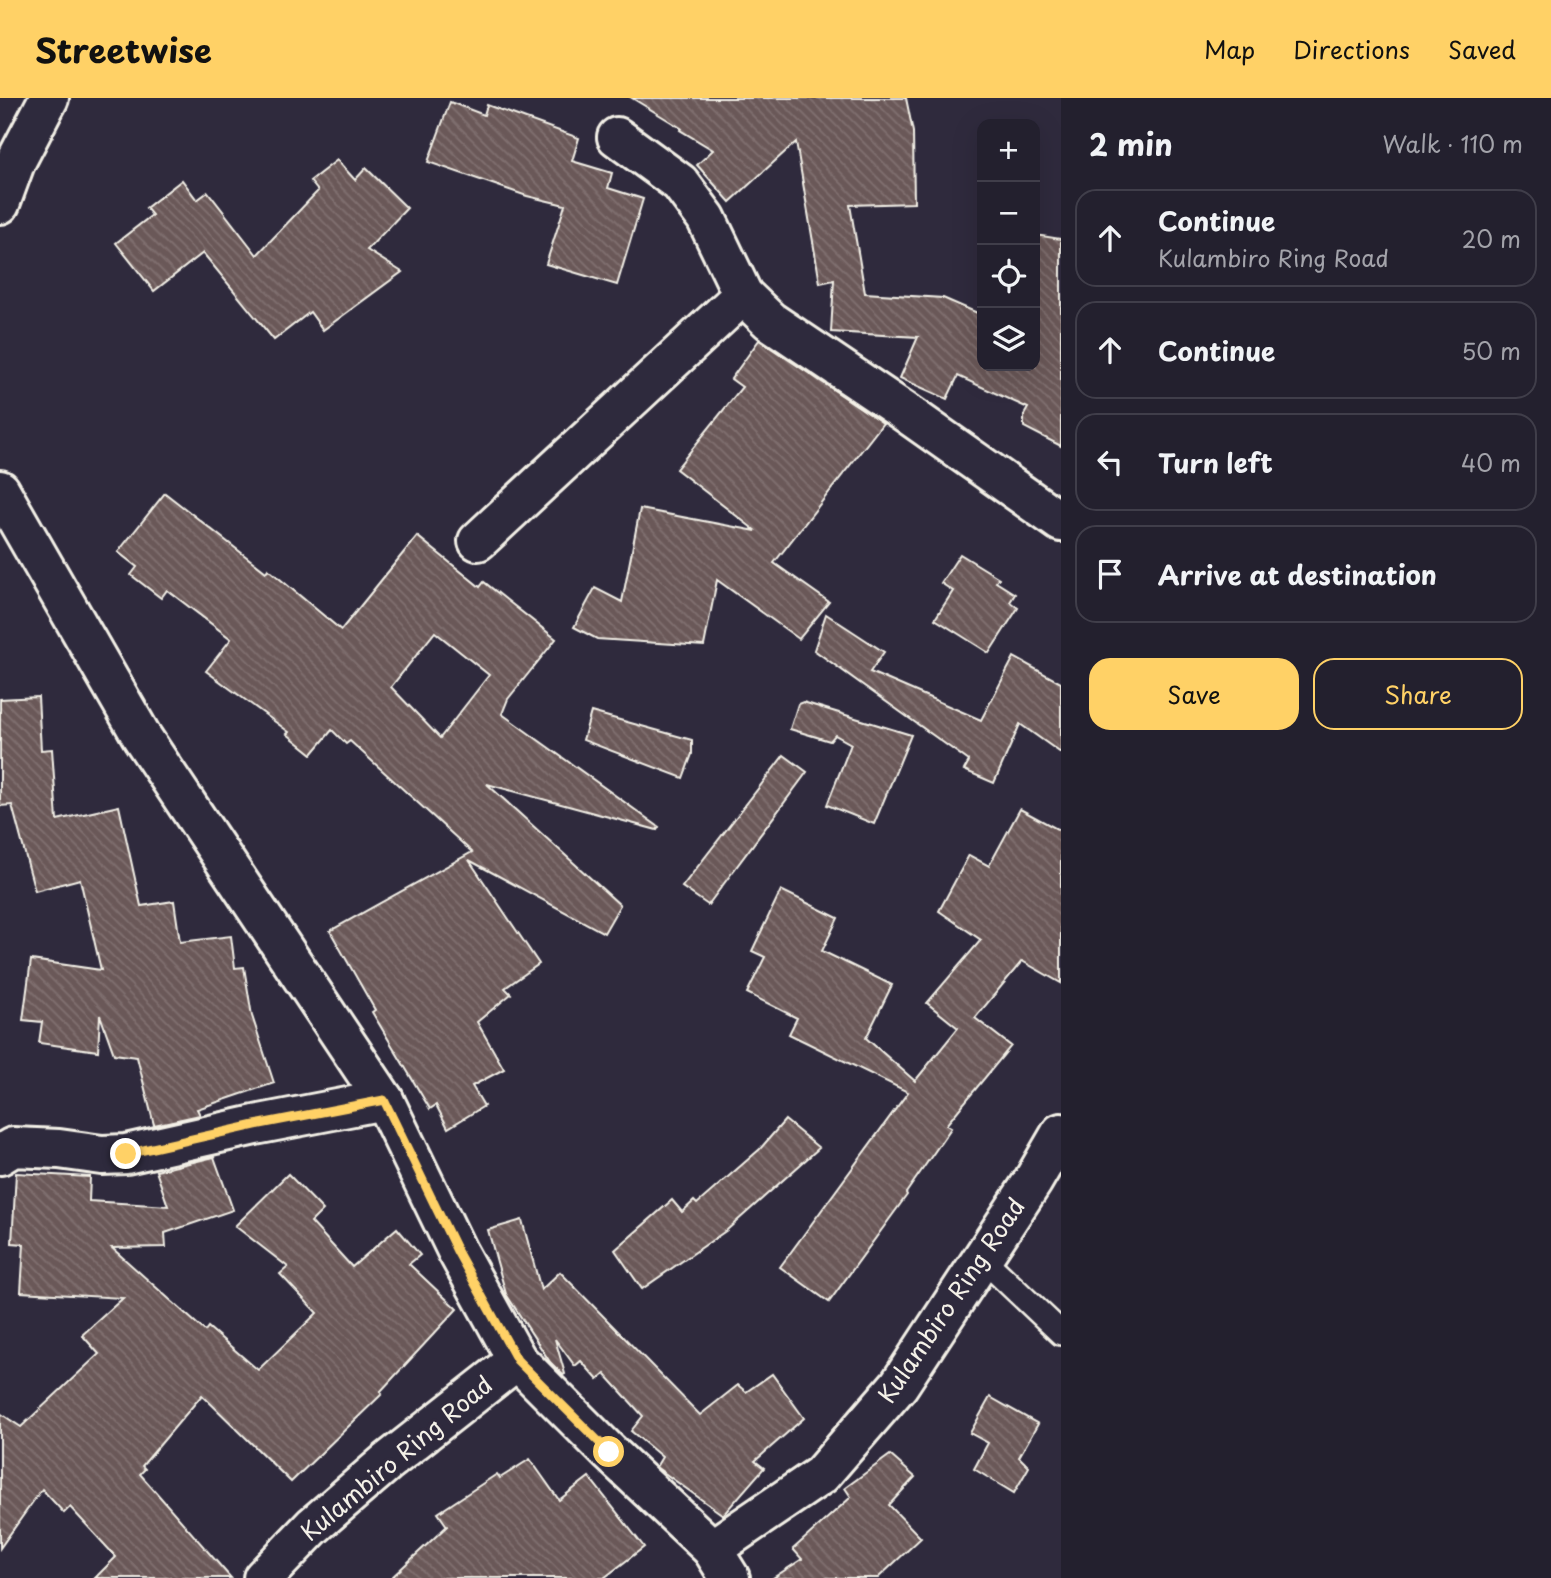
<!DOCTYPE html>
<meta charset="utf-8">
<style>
:root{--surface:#23202e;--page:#2b2836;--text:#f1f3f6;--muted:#a3a3aa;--line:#403e4a;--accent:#ffd166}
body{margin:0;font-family:"Playpen Sans",sans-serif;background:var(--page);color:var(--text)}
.controls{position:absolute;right:21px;top:21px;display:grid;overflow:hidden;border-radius:14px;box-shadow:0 7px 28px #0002}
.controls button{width:63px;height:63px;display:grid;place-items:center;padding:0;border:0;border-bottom:2px solid var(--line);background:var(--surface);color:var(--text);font:35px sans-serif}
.stop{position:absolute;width:21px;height:21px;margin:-16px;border:5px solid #ffd166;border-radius:50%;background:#fff}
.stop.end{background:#ffd166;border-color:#fff;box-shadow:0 2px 7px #0008}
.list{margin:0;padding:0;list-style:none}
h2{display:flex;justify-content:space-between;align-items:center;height:91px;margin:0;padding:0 28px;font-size:30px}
h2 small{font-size:23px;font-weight:400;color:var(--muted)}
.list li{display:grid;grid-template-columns:46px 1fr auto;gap:21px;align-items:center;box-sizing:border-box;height:98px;margin:0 14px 14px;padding:0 14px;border:2px solid var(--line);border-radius:21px}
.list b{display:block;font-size:26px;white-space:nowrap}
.list p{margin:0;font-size:23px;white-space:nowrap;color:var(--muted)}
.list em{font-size:23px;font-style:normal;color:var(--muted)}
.actions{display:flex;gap:14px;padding:21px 28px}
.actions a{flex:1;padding:16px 0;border:2px solid var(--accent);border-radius:21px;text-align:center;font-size:24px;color:var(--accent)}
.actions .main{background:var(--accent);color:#111}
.icon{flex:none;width:38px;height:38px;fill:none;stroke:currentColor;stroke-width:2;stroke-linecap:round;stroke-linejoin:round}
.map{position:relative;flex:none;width:1061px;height:1480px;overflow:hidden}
header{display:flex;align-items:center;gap:42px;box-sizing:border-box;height:98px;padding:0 35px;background:var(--accent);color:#111}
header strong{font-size:33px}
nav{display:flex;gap:38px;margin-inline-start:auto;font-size:24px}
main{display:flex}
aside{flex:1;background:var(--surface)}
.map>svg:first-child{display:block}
.building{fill:url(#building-back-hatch);stroke:#f4f1e8;stroke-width:2;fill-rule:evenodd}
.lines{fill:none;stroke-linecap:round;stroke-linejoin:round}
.lane-casing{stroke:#f4f1e8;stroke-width:28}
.street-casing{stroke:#f4f1e8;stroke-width:44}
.lane{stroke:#2f2a3d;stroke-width:23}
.street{stroke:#2f2a3d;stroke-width:38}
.route{stroke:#ffd166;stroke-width:9}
.labels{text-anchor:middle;stroke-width:6;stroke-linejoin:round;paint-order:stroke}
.street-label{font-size:24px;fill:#f4f1e8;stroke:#2f2a3d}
</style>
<header>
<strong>Streetwise</strong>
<nav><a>Map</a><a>Directions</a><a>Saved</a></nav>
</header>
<main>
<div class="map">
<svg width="1061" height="1480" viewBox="0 0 1061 1480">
<defs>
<pattern id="building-back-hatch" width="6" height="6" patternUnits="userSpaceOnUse" patternTransform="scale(1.75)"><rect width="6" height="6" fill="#6b5959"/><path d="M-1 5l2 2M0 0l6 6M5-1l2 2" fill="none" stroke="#817171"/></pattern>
</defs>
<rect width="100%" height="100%" fill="#2f2a3d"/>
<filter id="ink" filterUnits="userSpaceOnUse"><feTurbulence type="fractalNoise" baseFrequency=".0143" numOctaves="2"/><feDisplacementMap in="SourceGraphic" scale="14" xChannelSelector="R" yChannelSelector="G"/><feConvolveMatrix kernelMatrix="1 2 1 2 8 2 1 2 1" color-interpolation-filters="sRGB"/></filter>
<g filter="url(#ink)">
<g class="building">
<path d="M632,0h274l7,34 1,71 -64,2 15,88 78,5 39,17v51h53v-131l26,4v207l-37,-19v-12l4,-7 -70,-32 -11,23 -47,-21 18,-41 -87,-5 3,-52 -14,3 -24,-141 -66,60 -33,-37 16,-15 -33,-20 1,-2z"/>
<path d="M450,4l34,13 3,-10 92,33 -7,23 40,12 -4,15 35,11 -26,86 -71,-21 19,-59 -38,-9 -99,-34z"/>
<path d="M337,62l18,20 11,-12 41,40 -40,42 35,22 -79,58 -13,-18 -36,28 -71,-87 -49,38 -38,-48 36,-28 -6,-7 36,-28 15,20 11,-8 49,63 61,-64 -8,-10z"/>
<path d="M759,242l124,83 -109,140 55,39 -30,37 -82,-59 -13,66 -107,-7 -23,-12 21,-39 27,14 18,-93 116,22 -80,-62 66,-82 -11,-8z"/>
<path d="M165,395l101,79 2,-3 73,61 76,-94 63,51 4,-5 72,57 -48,60 -6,15 157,113 -2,3 -170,-46 133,121 -16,28 -135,-73 70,104 -34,24 6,6 -34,28 27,47 -32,17 12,20 -36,22 -12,-23 -6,4 -58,-97 3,-2 -45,-79 142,-79 -122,-111 -4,3 -14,-14 -20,24 -25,-20 2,-2 -83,-61 25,-32 -64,-49 -6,8 -30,-23 6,-8 -19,-15zM435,534l54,43 -49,63 -49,-51z"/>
<path d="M960,456l39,24 -3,4 19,12 -5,8 8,6 -29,45 -54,-34 18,-28 -12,-8z"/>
<path d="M826,516l58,38 -14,20 111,48 33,-63 47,26v70l-41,-29 -26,59 -30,-13 5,-9 -155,-111z"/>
<path d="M38,599l3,53 11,-1 5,71 62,-14 22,100 33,-5 6,41 51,-6 4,32 9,-1 8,49 22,67 -77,26 3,6 -46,10 -17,-68 -23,-3 -14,-39 -2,36 -59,-8 3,-21 -19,-2 8,-60 70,10 -21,-91 -45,12 -23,-86 -12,1v-107z"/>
<path d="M803,604l108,33 -37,89 -47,-19 24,-61 -16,-9 -5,6 -40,-12 8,-25z"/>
<path d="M591,614l101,28v14l-9,24 -100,-38z"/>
<path d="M784,657l23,17 -99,133 -26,-18z"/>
<path d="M1020,711l41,22v152l-39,-22 -47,57 36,28 -65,79 5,3 -45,65 1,2 -78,107 -49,-35 128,-175 -119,-58 8,-16 -50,-25 18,-36 -13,-6 29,-61 57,28 -16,33 70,34 -26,53 49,43 43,-53 -31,-25 54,-63 -42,-29 30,-56 20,11z"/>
<path d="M785,1022l34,28 -92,82 -85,59 -27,-39 57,-50 10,12 12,-11 3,3 63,-55z"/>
<path d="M214,1059l19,53 -68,23 1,14 -54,1 93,83 3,-4 50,43 59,-57 -37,-39 8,-7 -53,-41 53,-52 35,36 -12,12 41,45 45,-39 23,27 -11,9 48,45 -77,83 2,2 -91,88 -89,-87 -60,71 3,3 -5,5 91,104h-136l21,-21 -46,-50 -6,6 -22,-24 -42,59v-135l21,14 78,-73 -17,-19 41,-37 -102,-6 3,-48 -12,-1 4,-70 74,4 -1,24 79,5 -12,-35z"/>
<path d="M522,1122l19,70 19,-18 140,143 38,-30 8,7 26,-18 32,44 -49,43 9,7 -41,47 -67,-48 6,-10 -31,-26 12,-15 -38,-42 -7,6 -17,-19 -6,5 -20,-27 10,35 -2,1 -13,-13 -44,-68 -18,-64z"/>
<path d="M990,1299l48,27 -19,33 10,10 -15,26 -40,-24 14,-26 -18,-10z"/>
<path d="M890,1357l25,22 -26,28 32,33 -43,40h-105l29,-19 -9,-10 58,-52 -6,-9z"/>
<path d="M530,1361l29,41 30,-23 55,70 -40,31h-213l56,-52 -9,-13 59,-39 3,4z"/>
</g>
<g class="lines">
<defs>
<path id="lane" d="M982,1160l79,75"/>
<g id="street">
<path d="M617,39l63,46 26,35 37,77 27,26 135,91 156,110"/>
<path d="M0,106l15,-41 34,-65"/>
<path d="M0,392l142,247 242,363 73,151 60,109 92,92 103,97 109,-74 78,-90 134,-204 28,-48"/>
<path d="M478,443l265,-246"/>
<path d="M0,1057l13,-8 46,2 43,6 24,-1 129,-29 129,-25"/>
<path d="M712,1451l18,29"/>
<path d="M263,1480l50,-52 73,-63 131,-103"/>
</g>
</defs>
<use href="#lane" class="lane-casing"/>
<use href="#street" class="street-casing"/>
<use href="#lane" class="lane"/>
<use href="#street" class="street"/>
</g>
</g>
<g class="lines" filter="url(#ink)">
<path class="route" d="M126,1056l129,-29 129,-25 73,151 60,109 92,92"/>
</g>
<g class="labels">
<g class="street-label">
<text transform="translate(952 1203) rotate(-56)" y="8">Kulambiro Ring Road</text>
<text transform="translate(397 1361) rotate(-40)" y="8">Kulambiro Ring Road</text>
</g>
</g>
</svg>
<div class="controls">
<button>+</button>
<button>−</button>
<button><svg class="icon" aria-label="locate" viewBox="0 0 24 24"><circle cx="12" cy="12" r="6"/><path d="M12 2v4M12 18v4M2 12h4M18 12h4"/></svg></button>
<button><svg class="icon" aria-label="layers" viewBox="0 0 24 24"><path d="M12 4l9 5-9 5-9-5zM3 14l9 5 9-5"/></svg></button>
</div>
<div class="stop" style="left:609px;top:1354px"></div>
<div class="stop end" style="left:126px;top:1056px"></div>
</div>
<aside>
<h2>2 min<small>Walk · 110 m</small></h2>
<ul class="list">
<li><svg class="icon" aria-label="ahead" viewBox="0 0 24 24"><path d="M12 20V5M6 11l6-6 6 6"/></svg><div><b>Continue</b><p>Kulambiro Ring Road</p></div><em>20 m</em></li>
<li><svg class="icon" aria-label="ahead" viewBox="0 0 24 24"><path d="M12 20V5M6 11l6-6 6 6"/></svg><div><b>Continue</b></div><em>50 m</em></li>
<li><svg class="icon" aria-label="left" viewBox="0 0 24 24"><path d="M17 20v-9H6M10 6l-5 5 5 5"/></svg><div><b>Turn left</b></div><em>40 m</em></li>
<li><svg class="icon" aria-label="arrive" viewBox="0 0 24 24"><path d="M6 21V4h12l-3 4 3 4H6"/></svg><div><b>Arrive at destination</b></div></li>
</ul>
<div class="actions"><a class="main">Save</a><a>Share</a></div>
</aside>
</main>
